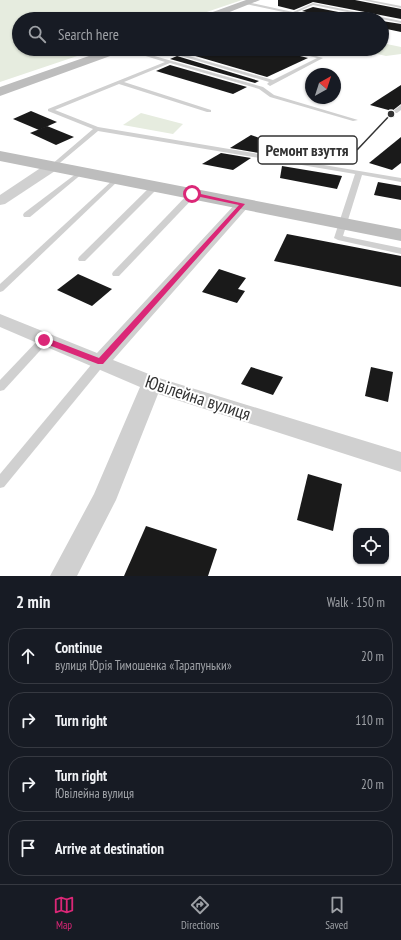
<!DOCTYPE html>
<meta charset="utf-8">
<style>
:root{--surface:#171b24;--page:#20242c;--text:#f1f3f6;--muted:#9ea1a6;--line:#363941;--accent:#db2777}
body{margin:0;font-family:"PT Sans Narrow",sans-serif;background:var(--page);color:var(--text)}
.controls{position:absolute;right:12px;bottom:12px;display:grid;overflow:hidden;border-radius:8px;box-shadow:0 1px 3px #0004}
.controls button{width:36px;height:36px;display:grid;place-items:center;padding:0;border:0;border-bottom:1px solid var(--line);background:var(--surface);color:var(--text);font:20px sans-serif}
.compass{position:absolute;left:305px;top:68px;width:36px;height:36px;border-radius:50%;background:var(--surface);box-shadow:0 1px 3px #0004;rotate:39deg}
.stop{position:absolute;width:12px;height:12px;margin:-9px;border:3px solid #db2777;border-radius:50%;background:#fff}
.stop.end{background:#db2777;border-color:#fff;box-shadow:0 1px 4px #0008}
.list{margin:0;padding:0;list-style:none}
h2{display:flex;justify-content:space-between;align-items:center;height:52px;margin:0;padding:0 16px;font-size:17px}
h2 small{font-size:13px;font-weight:400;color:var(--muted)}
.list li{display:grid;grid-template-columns:26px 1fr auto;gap:12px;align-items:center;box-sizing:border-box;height:56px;margin:0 8px 8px;padding:0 8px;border:1px solid var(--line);border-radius:16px}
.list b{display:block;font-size:15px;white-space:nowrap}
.list p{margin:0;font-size:13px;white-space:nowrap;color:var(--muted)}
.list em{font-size:13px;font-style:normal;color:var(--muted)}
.icon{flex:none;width:22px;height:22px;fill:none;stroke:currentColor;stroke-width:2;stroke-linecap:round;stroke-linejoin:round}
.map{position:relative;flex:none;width:401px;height:576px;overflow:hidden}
.search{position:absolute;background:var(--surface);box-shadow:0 1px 3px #0004;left:12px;right:12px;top:12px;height:44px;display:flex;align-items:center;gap:10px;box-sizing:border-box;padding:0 14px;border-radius:22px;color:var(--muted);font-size:15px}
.sheet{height:308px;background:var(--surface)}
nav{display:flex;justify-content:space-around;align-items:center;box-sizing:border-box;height:56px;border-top:1px solid var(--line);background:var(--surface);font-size:11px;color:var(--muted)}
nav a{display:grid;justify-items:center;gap:2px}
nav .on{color:var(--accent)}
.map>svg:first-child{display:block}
.green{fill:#e6ecdf}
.building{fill:#1a1a1a}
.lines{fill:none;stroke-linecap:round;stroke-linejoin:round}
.lane{fill:#d0d0d0;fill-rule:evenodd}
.street{fill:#d0d0d0;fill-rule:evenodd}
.secondary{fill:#bdbdbd;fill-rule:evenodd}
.route{fill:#db2777}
.labels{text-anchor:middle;stroke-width:4;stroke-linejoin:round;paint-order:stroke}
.near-street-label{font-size:18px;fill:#333;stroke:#fff}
.leader{fill:none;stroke:#333;stroke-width:1.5}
.callout-dot{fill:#333;stroke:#fff;stroke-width:1.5}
.callout{fill:#fff;stroke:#333;stroke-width:1.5}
.callout-label{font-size:16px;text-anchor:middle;font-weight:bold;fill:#333}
</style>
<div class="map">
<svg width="401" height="576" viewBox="0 0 401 576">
<rect width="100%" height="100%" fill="#fff"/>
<g class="green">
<path d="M0,0h242l-56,19h-167v30h79l-98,33z"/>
<path d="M382,43l19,4v7l-15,2 -30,-7h26z"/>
<path d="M141,113l42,11 -10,10 -50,-9z"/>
</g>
<g class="building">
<path d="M278,0h77l46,9v10l-88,-17 -19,8 -16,-4z"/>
<path d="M313,7l61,12h-38l-34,-8z"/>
<path d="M382,21l19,3v8l-19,-4z"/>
<path d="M195,49h77l36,9 -41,19 -82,-24z"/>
<path d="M177,56l82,25 -4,2 -85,-24z"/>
<path d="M170,65l77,22 -14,7 -77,-23z"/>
<path d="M401,85v19l-9,7 -22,-6z"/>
<path d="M31,111l26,11 -18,8 -26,-11z"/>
<path d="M47,126l27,11 -18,8 -26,-12z"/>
<path d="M251,135l22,8 -14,10 -29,-5z"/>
<path d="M401,137v26l-9,7 -23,-7z"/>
<path d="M221,153l30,5 -18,12 -31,-6z"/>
<path d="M282,166l60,10 -5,13 -57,-11z"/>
<path d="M378,182l23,4v14l-27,-5z"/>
<path d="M287,234l114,22v31l-127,-26z"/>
<path d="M219,269l27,9 -8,11 7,2 -8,12 -35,-11z"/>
<path d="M78,274l34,15 -20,17 -35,-16z"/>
<path d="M251,367l32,10 -10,18 -32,-11z"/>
<path d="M371,367l22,5 -5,30 -23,-6z"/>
<path d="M308,474l34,10 -9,47 -36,-11z"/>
<path d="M146,526l71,23 -9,27h-84z"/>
</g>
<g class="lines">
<g class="lane">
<path d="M362,0h8l31,6v2z"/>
<path d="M247,2l46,10 20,-9 88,18v2l-88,-18 -20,9 -47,-10z"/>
<path d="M123,49h7l133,38 11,8 84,25 -5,1 -83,-24 -11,-8 -89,-26 -46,19 87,28v2h-4l-88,-28 -64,26 43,17 303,51v4l-39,-7 -19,61 58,12v6l-63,-14 -4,-2 21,-64 -257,-43 -43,36h-4v-2l42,-36 -45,-18v-2l117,-47z"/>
<path d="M283,49h8l32,9 -53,28 -3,-2 2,-2 -98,-29 4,-1 98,28 44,-22z"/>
<path d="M401,105v5l-4,3h-4v-2z"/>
<path d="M81,170l3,2 -1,1 -53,44h-6l-1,-2 1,-2z"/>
<path d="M117,177l2,1v2l-116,111 -3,1v-8l115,-106z"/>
<path d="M153,184h3l4,2 -75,75h-6l-1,-2 1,-2z"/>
<path d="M190,192h3l4,2 -78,82h-6l-1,-2 1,-2z"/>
<path d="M44,337l4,1 1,2 -1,2 -44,48 -4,1v-11l40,-42z"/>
<path d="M100,358l4,1 1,3 -1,3 -100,122 -4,1v-14l96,-115z"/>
</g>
<g class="street">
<path d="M53,162l6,4 -1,3 -53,35 -5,1v-10l48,-32z"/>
<path d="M243,200l5,1 2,3 -2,3 -135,153 46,18 242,74v20l-243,-78 -42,106 -39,76h-27l44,-82 46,-107 -140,-60v-13l97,39 141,-152z"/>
</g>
<g class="secondary">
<path d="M246,0h14l-48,19h-14l1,-2z"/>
<path d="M109,49h17l-2,2 -124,45v-9z"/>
<path d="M0,151l401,78v12l-401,-80z"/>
</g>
</g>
<path class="route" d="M192,192l53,12 -142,160h-5l-57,-22v-4h6l52,20 140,-153 -48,-10z"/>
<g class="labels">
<g class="near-street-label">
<text transform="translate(198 398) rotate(18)" y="6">Ювілейна вулиця</text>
</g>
</g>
<path class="leader" d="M391 114L357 150"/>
<circle class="callout-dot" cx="391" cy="114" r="4"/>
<rect class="callout" x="258" y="136" width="99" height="28" rx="4"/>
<g class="callout-label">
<text x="307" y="156">Ремонт взуття</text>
</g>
</svg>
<div class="controls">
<button><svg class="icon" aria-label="locate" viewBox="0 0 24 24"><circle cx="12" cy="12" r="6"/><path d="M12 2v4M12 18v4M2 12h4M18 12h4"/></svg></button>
</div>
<svg class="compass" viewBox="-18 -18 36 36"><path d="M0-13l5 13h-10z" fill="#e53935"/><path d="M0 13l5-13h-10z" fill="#9ea1a6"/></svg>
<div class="stop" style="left:192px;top:194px"></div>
<div class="stop end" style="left:44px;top:340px"></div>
<div class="search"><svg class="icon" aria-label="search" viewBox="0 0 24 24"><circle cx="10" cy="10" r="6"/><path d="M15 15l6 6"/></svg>Search here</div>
</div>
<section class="sheet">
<h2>2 min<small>Walk · 150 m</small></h2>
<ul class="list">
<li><svg class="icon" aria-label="ahead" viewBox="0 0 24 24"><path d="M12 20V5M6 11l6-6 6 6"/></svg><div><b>Continue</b><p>вулиця Юрія Тимошенка «Тарапуньки»</p></div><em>20 m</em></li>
<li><svg class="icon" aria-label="right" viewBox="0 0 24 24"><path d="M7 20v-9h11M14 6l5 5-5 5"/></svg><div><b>Turn right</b></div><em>110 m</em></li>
<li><svg class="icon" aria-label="right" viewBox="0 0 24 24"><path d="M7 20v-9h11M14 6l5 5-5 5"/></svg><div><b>Turn right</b><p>Ювілейна вулиця</p></div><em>20 m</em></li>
<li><svg class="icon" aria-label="arrive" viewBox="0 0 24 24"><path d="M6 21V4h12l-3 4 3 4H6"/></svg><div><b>Arrive at destination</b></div></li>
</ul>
</section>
<nav>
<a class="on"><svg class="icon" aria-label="map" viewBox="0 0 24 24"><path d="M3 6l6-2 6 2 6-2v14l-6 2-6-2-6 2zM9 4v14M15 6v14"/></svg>Map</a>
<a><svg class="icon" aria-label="directions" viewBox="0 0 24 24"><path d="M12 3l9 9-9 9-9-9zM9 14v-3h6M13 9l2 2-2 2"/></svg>Directions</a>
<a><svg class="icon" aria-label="saved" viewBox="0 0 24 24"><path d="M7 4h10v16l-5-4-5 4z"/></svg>Saved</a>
</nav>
